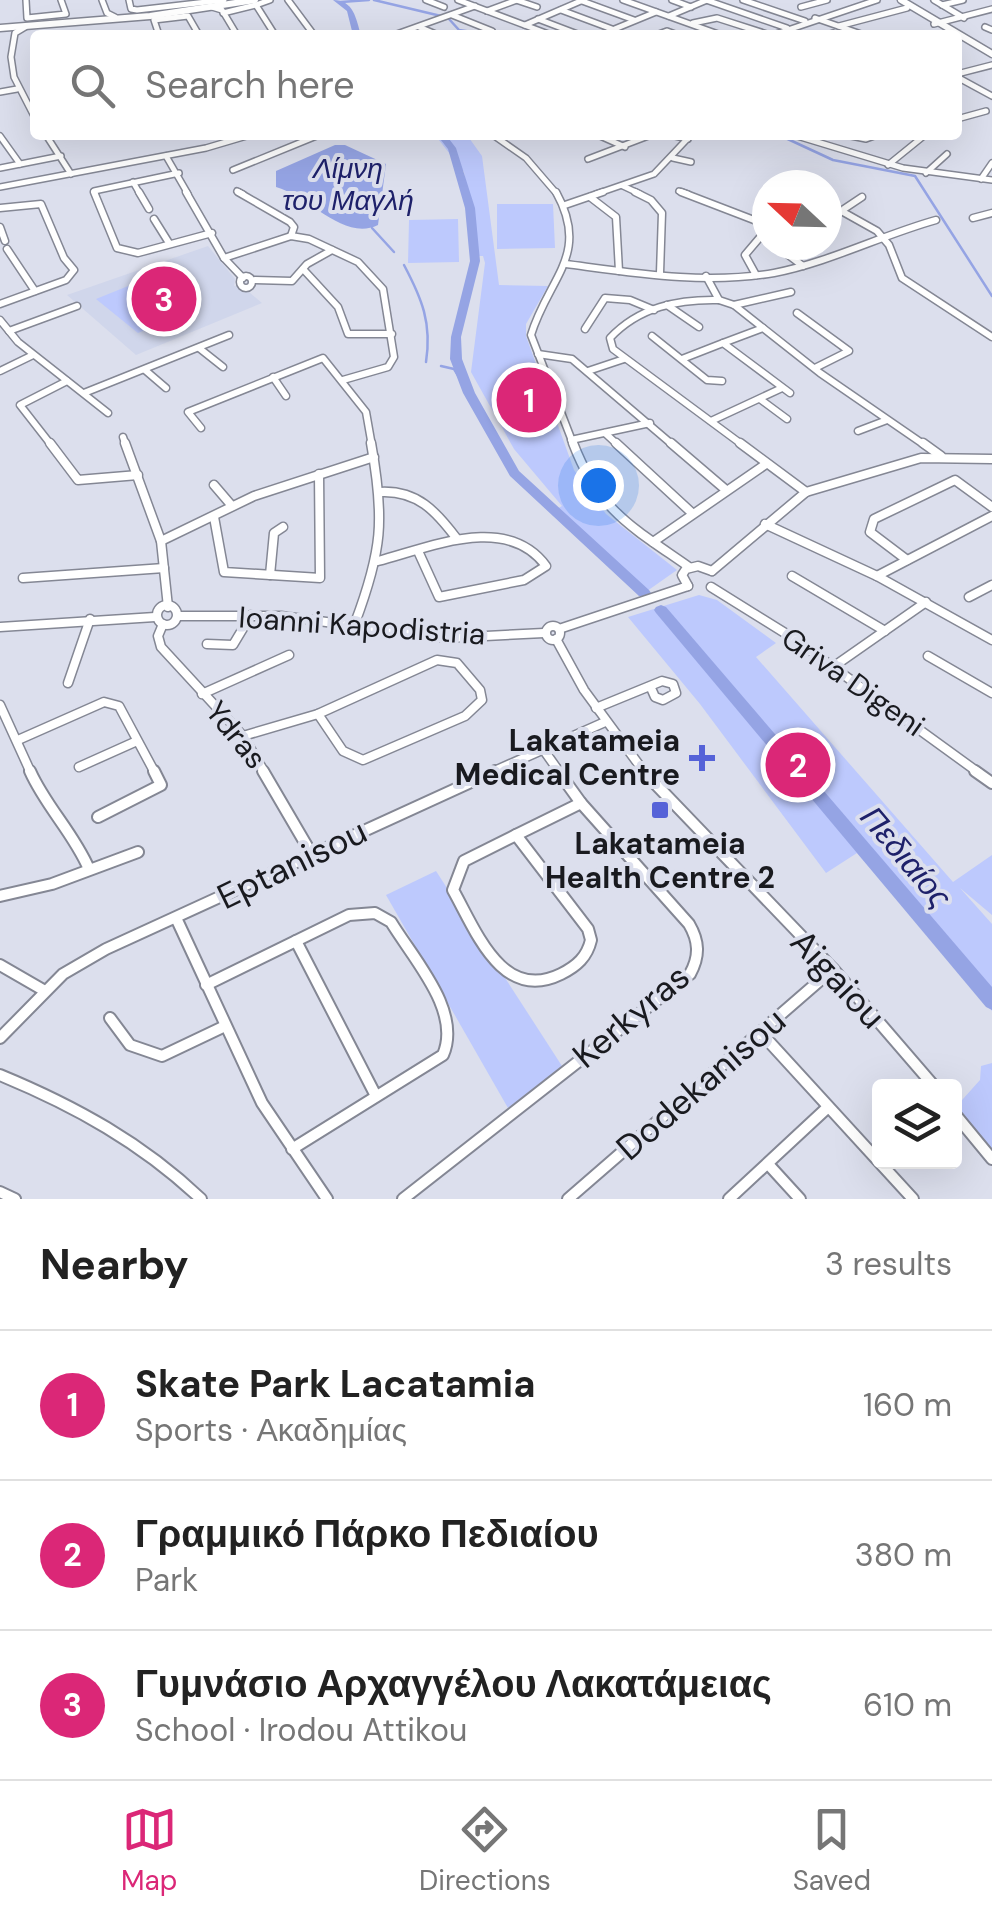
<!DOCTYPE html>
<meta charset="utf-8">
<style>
:root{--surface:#fff;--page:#f6f6f6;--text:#222;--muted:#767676;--line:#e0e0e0;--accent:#db2777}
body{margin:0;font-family:"DM Sans",sans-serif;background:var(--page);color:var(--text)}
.controls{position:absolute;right:30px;bottom:30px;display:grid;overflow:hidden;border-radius:10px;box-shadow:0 10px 40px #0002}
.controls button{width:90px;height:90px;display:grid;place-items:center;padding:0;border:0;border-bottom:2px solid var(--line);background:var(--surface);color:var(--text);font:50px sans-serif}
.compass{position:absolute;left:752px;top:170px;width:90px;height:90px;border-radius:50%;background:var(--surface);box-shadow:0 10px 40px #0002;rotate:292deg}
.you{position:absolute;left:598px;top:485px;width:35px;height:35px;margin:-25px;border:8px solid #fff;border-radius:50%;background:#1a73e8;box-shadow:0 0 0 15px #1a73e833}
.badge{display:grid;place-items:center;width:65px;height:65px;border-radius:50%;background:var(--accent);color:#fff;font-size:32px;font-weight:700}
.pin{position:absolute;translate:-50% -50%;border:5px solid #fff;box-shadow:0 2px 10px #0006}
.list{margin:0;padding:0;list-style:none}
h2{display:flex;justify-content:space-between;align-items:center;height:130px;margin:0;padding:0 40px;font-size:42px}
h2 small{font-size:32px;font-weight:400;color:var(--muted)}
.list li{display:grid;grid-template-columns:65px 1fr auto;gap:30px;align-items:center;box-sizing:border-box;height:150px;padding:0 40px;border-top:2px solid var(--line)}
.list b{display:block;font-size:38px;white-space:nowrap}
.list p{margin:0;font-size:32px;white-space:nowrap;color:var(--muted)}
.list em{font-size:32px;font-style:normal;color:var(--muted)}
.icon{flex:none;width:55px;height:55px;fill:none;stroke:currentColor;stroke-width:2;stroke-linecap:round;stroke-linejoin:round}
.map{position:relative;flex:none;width:992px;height:1199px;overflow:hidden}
.search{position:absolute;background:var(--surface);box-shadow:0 10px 40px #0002;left:30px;right:30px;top:30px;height:110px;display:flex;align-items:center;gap:25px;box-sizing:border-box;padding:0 35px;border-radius:10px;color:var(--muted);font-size:38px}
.sheet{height:580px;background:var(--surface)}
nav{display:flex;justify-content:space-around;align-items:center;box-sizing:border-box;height:140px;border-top:2px solid var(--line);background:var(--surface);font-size:28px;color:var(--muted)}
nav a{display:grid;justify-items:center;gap:5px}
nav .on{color:var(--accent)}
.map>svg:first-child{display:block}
.built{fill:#d0d6eb}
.green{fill:#bdc9fd}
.water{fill:#95a4e4}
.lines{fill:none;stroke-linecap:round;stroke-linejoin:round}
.stream{stroke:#95a4e4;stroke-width:2.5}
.river{fill:#95a4e4;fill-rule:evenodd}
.minor-far3-casing{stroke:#848794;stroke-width:8}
.minor-far2-casing{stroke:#848794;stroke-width:9}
.minor-far1-casing{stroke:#848794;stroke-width:11}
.minor-casing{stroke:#848794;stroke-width:14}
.major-casing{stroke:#848794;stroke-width:9}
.minor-far3{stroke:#fff;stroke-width:5}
.minor-far2{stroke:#fff;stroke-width:6}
.minor-far1{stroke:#fff;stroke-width:8}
.minor{stroke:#fff;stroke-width:10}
.major{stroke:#fff;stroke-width:6}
.poi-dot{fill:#5562d8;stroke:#dcdfed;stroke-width:4}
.labels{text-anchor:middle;stroke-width:8;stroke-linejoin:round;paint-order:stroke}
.far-water-label{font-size:28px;font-style:italic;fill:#1e216a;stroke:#dcdfed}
.street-label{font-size:30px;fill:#191a1f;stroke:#dcdfed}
.poi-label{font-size:30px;font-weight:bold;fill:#191a1f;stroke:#dcdfed;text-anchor:end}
.water-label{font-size:32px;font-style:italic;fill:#1e216a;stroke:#dcdfed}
.near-street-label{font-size:35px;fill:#191a1f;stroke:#dcdfed}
</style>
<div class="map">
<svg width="992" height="1199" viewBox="0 0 992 1199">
<rect width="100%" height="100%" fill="#dcdfed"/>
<path class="built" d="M208,246l27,33 -1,7 17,2 -2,4 13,11 -126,52 -69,-60z"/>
<g class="green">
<path d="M435,135h32l15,21 17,129 49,1 -22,38v12l48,134 32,44 71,56 -37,26 -85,-86 7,-4 -48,-57 -43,-77 14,-109 -2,-7h-5l-14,-84z"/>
<path d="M497,204h56l2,44 -58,1z"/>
<path d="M458,219l1,43 -51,1 1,-43z"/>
<path d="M143,280l43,33 -48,20 -42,-34z"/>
<path d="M699,595l18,5 59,43 -20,14 197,225 39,-27v60l-32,-27 32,36v87l-135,-158 -31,20 -126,-169 -72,-87z"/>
<path d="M436,871l126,195 -54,42 -122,-213z"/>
<path d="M992,1063v91l-38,-45 26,-29 1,-14z"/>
</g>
<path class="water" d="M335,145h10l41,19 -8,61c-34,17 -69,-29 -102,-38v-16z"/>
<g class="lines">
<g class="stream">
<path d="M374,0l67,16"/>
<path d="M341,2l28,-2"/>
<path d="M449,19l10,11 32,5"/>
<path d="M779,135l54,25 82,16 77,120"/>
<path d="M372,228l22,24"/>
<path d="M404,265c18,34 28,58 22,97"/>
<path d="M441,366l13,3 15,24"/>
</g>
<g class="river">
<path d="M333,0c21,0 23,19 28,35h-8l-6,-24z"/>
<path d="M437,135h9l10,13 19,60 5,53 -19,76 1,22 13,34 44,78 130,119 2,3 -2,3h-10l-129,-120 -47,-83 -13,-34 1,-22 19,-76 -5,-53 -17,-59z"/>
<path d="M661,605l5,2 326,380v23l-6,-3 -330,-394 -2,-3 2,-3z"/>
</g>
<defs>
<g id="minor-far3">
<path d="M26,0l1,18 39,-4 -5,-14"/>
<path d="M102,0l5,13 8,4"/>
<path d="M129,0l2,9 6,1 87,-10"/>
<path d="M270,0l-14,5 19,30"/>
<path d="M288,0l26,35"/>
<path d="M426,0l18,7"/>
<path d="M458,0l93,35"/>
<path d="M516,0l21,7"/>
<path d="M623,0l98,35"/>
<path d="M672,0l19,7"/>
<path d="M706,0l81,28"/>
<path d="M743,0l62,21"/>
<path d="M934,0l30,18"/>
<path d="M582,1l52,19"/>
<path d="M942,5l21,-5"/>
<path d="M212,7l10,3 15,25"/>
<path d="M801,7l26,-7"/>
<path d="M561,10l51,19"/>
<path d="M487,11l30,-11"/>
<path d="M223,13l33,-8"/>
<path d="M452,15l40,16"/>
<path d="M669,16l38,-16"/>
<path d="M815,18l49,17"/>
<path d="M538,19l42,16"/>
<path d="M693,23l24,-5 53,17"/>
<path d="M934,24l58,-15"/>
<path d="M525,25l58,-25"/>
<path d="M839,26l68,-18"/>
<path d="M25,27l-10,6 -4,24 3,20 21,41"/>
<path d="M419,27l19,8"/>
<path d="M985,27l7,3"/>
<path d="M159,35l-5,-15 34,-4 11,19"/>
<path d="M394,35l81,-29"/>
<path d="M600,35l56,-23"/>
<path d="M656,35l11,-4 11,4"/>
<path d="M773,35l104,-35"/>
<path d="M827,35l6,-2"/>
<path d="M957,74l35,-9"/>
<path d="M957,77l35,19"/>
<path d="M0,92l17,-3"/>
<path d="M957,119l29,-8"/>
<path d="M46,135l25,39"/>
<path d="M493,135l33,23 31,36"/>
<path d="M598,135l27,12"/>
<path d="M671,135l17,4"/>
<path d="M794,135l109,33 89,12"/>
<path d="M846,135l20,4 11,-4"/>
<path d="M0,136l20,28"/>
<path d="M166,156l22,38"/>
<path d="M673,158l18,4"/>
<path d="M588,159l63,-24"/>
<path d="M888,165l37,-30"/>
<path d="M0,168l61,-12"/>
<path d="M233,170l86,-35"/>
<path d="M926,173l21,-19"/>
<path d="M981,179l11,-16"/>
<path d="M133,182l7,12"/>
<path d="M623,186l17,8"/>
<path d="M0,187l206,-39 44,-13"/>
<path d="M237,191l6,3"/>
<path d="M679,191l9,3"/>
<path d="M95,194l-1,-3 85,-18"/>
<path d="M596,194l58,-20 37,-39"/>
</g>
<g id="minor-far2">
<path d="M94,192l23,56 21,5 74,-20"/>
<path d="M139,192l10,17"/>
<path d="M186,192l38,66 19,20"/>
<path d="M238,192l52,30 4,5 -3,9"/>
<path d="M556,192c35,63 -8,86 -25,143l43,111"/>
<path d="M635,192l16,8 11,13 -2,60"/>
<path d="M681,192l86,33"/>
<path d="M590,197l26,20 3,54"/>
<path d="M827,203l50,28 12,14 13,33 90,59"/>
<path d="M565,205l38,-13"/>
<path d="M0,208l41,-4 23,54 10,12 -8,10 -66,24"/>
<path d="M844,209l18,-12"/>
<path d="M973,218l19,-5"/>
<path d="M154,219l15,24"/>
<path d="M0,227l5,14"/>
<path d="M779,248l24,18"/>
<path d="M7,249l28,42"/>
<path d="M224,258l67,-22 18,3 49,23 25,27 11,68 -6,10 -45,13"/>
<path d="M566,264c68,9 139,21 208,9 56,-11 108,-38 162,-53"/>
<path d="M303,269l35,38 10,27h44"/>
<path d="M756,275l-11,-20 22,-26"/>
<circle cx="246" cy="282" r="6"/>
<path d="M706,276l13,24 15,5 86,68 106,73"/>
<path d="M255,280l37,1 15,-17 25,-14"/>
<path d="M719,300c-41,-1 -80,7 -109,38l3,11 131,97"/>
<path d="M667,305l32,22"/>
<path d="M734,305l57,-13"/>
<path d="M797,313l52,38 -34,17"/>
<path d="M0,320l18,22 90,71"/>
<path d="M585,329l20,-31 25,2 24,10"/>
<path d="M9,331l68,-25"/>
<path d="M652,336l55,44 15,1"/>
<path d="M723,343l40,-15"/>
<path d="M199,348l24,19"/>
<path d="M538,354l34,5 102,87"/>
<path d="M682,359l41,-16 67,50"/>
<path d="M145,370l21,18"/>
<path d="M0,371l33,-16"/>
<path d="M588,371l36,-12"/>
<path d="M273,377l13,19"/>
<path d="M84,393l145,-58"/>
<path d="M760,399l27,20"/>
<path d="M711,421l71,-33"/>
<path d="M201,428l-13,-16 135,-54 43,54 6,34"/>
<path d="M858,431l29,-11"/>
<path d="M605,433l14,13"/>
<path d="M123,437l3,9"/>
<path d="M571,440l79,-17"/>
<path d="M52,446l-32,-41 47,-24"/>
</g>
<g id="minor-far1">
<path d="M50,443l28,37 60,-5"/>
<path d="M125,443l36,98 7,66"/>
<path d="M573,443c26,68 59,84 116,124"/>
<path d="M616,443l76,70"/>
<path d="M671,443l55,47"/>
<path d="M740,443l66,49"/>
<path d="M923,443l18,13"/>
<path d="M214,485l18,21"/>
<path d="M380,492c37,-2 56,19 77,47"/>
<path d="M214,517l10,55 96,6 -1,-104"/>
<path d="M765,524l112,52 115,64"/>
<path d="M161,541l93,-45 120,-39"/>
<path d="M653,542l113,-78"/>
<path d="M907,560l-37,-28 4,-13 81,-39 37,27"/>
<path d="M378,561c53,-14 129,-48 168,5l-22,14 -85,17 -21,-46"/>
<path d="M712,571l94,-79 115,-34 71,1"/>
<path d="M270,575l4,-42 9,-6"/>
<path d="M792,576l93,55"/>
<path d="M877,576l115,-60"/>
<path d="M23,578l141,-10"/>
<path d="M688,586l-6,-11 4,-6 12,-3 14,5"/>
<path d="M711,587l82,51 186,135"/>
<path d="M969,597l23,-12"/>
<circle cx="167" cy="615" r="10"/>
<path d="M179,616h102l166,22 97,-5"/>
<path d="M355,623c27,-72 30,-103 16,-180"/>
<path d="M163,624l-5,12 3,11 82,89 22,37"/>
<circle cx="553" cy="633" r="7"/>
<path d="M0,627l155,-10"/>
<path d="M559,629l129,-43"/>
<path d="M556,639l28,51 61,83"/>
<path d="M207,644l26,1 18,-30"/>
<path d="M928,656l64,37"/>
<path d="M437,660l20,3 23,27 2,10 -17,16 -102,44 -20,-9 -25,-37z"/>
<path d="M833,667l93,-65"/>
<path d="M68,683l22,-64"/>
<path d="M202,694l87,-39"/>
<path d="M0,705l31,68"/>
<path d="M596,708l66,-27 11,3 3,9 -13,7 -8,-3 -4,-9"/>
<path d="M243,736l75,-22"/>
<path d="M18,740l86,-38 15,4 36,67"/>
<path d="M543,749l17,24"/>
<path d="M79,767l58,-26"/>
<path d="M490,773l115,-51"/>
</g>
<g id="minor">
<path d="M30,771c16,36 43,61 59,98"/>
<path d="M263,771l48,82"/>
<path d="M643,771l191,199 100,116"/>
<path d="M975,771l17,12"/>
<path d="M98,817l63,-32 -7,-14"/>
<path d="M516,835l72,94 3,11c-4,17 -14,26 -30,34 -59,29 -85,-43 -108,-84l11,-29z"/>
<path d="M516,835l65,-32"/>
<path d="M0,896l52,-12 86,-32"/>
<path d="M177,920l85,183 65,96"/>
<path d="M296,941l80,155"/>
<path d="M0,965l45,26"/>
<path d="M206,985l143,-70 26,-2 16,9c23,38 71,89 52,133l-151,94"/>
<path d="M110,1018l20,27 32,11 61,-29"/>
<path d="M762,1034l151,165"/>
<path d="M0,1038l63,-64 43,-25 389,-178"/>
<path d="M0,1075c75,31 142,68 201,124"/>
<path d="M954,1113l38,46"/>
<path d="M768,1164l32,35"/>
<path d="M0,1192l15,7"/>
<path d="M403,1199l287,-225c10,-18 9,-33 -1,-50l-108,-121 -23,-32"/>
<path d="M568,1199l265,-230"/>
<path d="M729,1199l98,-91"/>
</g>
<g id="major">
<path d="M901,0l91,54"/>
<path d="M0,28l150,-12 105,-16"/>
</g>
</defs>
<use href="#minor-far3" class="minor-far3-casing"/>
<use href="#minor-far2" class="minor-far2-casing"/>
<use href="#minor-far1" class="minor-far1-casing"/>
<use href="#minor" class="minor-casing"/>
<use href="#major" class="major-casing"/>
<use href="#minor-far3" class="minor-far3"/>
<use href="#minor-far2" class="minor-far2"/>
<use href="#minor-far1" class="minor-far1"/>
<use href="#minor" class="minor"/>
<use href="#major" class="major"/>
</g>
<g class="poi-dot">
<path d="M697 743h10v10h10v10h-10v10h-10v-10h-10v-10h10z"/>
<rect x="650" y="800" width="20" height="20" rx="5"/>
</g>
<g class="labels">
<g class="far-water-label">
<text x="348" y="178">Λίμνη<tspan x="348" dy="32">του Μαγλή</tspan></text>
</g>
<g class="street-label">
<text transform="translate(362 626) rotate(4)" y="10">Ioanni Kapodistria</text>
<text transform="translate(853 682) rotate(35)" y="10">Griva Digeni</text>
<text transform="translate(236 735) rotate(51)" y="10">Ydras</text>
</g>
<g class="poi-label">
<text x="680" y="751">Lakatameia<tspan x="680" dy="34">Medical Centre</tspan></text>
<text x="660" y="854" text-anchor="middle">Lakatameia<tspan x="660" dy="34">Health Centre 2</tspan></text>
</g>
<g class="water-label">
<text transform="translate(906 857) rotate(50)" y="11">Πεδιαίος</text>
</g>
<g class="near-street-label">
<text transform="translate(292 864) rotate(-26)" y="12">Eptanisou</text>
<text transform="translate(838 979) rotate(47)" y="12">Aigaiou</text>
<text transform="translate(631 1016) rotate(-40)" y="12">Kerkyras</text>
<text transform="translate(701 1084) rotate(-41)" y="12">Dodekanisou</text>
</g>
</g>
</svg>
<div class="controls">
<button><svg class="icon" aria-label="layers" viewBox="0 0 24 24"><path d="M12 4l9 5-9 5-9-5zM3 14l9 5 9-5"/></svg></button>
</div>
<svg class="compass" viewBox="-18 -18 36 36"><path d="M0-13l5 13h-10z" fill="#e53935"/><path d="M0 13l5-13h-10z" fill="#767676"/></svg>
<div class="you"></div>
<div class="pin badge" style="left:529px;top:400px">1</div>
<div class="pin badge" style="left:798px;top:765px">2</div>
<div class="pin badge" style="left:164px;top:299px">3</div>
<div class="search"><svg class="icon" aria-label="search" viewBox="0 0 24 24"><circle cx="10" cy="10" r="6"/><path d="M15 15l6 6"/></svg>Search here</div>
</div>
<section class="sheet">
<h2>Nearby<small>3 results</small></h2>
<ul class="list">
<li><span class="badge">1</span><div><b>Skate Park Lacatamia</b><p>Sports · Ακαδημίας</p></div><em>160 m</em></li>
<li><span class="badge">2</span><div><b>Γραμμικό Πάρκο Πεδιαίου</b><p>Park</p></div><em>380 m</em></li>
<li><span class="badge">3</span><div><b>Γυμνάσιο Αρχαγγέλου Λακατάμειας</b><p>School · Irodou Attikou</p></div><em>610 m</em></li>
</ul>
</section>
<nav>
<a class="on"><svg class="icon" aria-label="map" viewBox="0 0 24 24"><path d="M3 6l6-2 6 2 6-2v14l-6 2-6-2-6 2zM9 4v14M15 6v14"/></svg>Map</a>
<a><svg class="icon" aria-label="directions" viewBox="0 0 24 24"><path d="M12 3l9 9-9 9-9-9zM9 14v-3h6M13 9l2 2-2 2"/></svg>Directions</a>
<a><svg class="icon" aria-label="saved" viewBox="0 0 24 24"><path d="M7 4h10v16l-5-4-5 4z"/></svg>Saved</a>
</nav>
